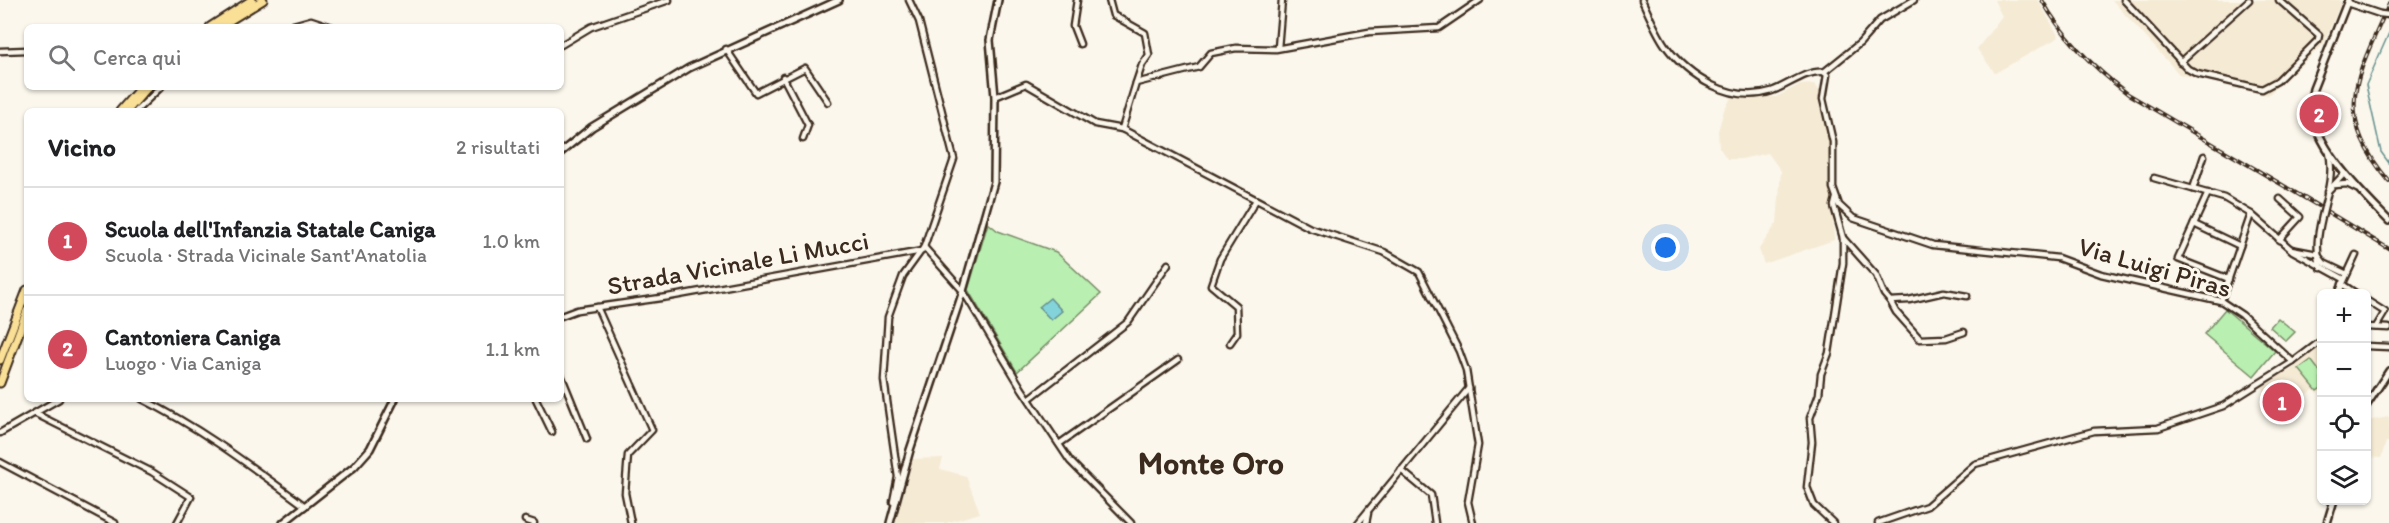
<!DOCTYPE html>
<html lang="it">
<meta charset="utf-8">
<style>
:root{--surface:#fff;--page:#f2f2f2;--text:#202124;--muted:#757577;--line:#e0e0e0;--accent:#d1495b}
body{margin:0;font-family:Itim,sans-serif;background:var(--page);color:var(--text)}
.controls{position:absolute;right:18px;bottom:18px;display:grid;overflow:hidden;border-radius:9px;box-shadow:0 2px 4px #0004}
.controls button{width:54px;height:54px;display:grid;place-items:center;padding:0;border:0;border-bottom:2px solid var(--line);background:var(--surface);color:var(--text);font:30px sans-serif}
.you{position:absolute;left:1666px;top:248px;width:21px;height:21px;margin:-15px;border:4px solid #fff;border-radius:50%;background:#1a73e8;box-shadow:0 0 0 9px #1a73e833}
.badge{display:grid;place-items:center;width:39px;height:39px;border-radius:50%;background:var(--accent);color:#fff;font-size:20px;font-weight:700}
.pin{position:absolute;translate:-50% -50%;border:3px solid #fff;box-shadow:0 2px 6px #0006}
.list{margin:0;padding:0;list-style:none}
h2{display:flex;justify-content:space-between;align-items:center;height:78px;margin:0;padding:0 24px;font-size:26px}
h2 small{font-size:20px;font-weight:400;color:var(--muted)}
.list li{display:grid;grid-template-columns:39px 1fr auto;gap:18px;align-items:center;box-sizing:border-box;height:108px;padding:0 24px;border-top:2px solid var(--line)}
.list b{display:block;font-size:22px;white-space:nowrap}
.list p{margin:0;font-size:20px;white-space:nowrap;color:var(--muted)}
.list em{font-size:20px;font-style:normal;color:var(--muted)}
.icon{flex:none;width:33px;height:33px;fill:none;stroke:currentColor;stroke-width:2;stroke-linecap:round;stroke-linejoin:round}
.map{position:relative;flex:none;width:2389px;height:523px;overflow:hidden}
.search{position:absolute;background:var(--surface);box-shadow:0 2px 4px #0004;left:24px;top:24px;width:540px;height:66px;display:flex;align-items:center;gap:15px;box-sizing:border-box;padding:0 21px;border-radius:9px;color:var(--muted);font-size:22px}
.panel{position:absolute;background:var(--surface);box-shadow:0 2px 4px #0004;left:24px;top:108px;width:540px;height:294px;border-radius:9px}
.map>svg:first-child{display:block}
.built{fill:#f5ead4}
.green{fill:#b9efb1;stroke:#7a8c68;stroke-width:1.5}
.water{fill:#83d4da;stroke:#66908f;stroke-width:1.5}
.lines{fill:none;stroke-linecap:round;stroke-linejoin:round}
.stream{stroke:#66908f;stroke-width:1.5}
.minor-casing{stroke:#3b2a1e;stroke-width:9}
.tertiary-casing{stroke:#3b2a1e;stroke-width:10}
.trunk-casing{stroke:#3b2a1e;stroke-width:11}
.minor{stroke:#fbf7ec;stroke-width:4.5}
.tertiary{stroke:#fbf7ec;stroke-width:5}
.trunk{stroke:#fadf96;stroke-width:7}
.rail-casing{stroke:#3b2a1e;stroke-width:4}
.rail{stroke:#fbf7ec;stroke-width:1.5;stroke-dasharray:4.5;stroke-linecap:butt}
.minor-bridge-casing{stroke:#3b2a1e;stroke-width:9;stroke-linecap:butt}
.minor-bridge{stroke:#fbf7ec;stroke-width:4.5}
.labels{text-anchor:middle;stroke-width:6;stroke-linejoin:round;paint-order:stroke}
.street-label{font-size:26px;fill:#3b2a1e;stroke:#fbf7ec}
.district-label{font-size:32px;font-weight:bold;fill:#3b2a1e;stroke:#fbf7ec}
</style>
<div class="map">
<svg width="2389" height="523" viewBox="0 0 2389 523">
<rect width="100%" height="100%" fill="#fbf7ec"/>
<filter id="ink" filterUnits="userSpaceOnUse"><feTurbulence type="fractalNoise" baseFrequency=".0167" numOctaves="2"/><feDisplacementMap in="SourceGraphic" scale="12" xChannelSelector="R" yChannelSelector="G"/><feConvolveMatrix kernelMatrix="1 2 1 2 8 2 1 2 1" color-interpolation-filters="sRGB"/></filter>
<g filter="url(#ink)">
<g class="built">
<path d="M1994,0h44l21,37 -64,36 -18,-24 25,-33z"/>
<path d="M2112,0h230l-19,45 -55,50 -89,-21z"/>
<path d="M1814,84l6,7 -1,12 11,41 4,96 -70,24 -5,-15 18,-26 4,-52 -13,-18 -27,6h-14l-8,-12 -1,-16 6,-21 7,-12 45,-1 23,-12z"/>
<path d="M2321,343v48l-4,2 -3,-3 -38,24 -14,-29 20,-14 5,1 8,-5 -1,-3z"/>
<path d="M2389,417v25h-3l-5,16 -14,-1v-36z"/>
<path d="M943,458l-3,11 26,7 14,37 -35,10h-52l19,-64z"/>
</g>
<g class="green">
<path d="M988,223l10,8 58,21 45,42 -84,78 -49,-82z"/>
<path d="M2225,309l50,42 -21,25 -50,-42z"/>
<path d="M2278,318l17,14 -9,9 -16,-14z"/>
<path d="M2311,360l10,13v15l-4,3 -18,-22z"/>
</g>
<path class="water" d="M1050,298l12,13 -11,9 -12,-13z"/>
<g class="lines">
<path class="stream" d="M2389,33l-23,52 15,67 8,11"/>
<defs>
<g id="minor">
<path d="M1077,0l-4,26 7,18"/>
<path d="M1109,0l4,15 32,18 4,22 -7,10 -6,18"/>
<path d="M1642,0c7,15 14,32 23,45 24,33 66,59 107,46 15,-5 36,-22 52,-19"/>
<path d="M2124,0l64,69 9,5 65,15 15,-8 41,-41 1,-5 -40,-35"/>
<path d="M2347,3l33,11"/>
<path d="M286,27l25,-7 21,7"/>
<path d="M561,45l30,-18 78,-27"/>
<path d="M1278,48l4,-48"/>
<path d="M726,49l30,44 49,-25 23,34"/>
<path d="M0,51l27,-1"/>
<path d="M2180,62l69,-62"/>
<path d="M1824,72l3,3 -4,24 10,43v46l6,17 14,13 80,27 125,13 43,16 120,27 21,14 51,47"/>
<path d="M1824,72l36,-29 20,-23 34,-20"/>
<path d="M783,77l25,48 -5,14"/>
<path d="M995,97l31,-13 69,40 27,5 188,99 74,24 35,20 40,79 7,19 12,75 -10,57 5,21"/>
<path d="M136,111l25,-24"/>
<path d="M1122,129l14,-46 63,-16 12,-14 25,-5 40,1 93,-17 70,-4 41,-28"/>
<path d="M2154,178l70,20 27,16 42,37 51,28"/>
<path d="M2335,185l12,-1 10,5"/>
<path d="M2193,189l11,-33"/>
<path d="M2327,192l17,-18"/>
<path d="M2208,193l-30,66 51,20"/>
<path d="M2194,224l46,22"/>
<path d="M1843,238l33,37 8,19 6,7 19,-1 35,-8 23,4"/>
<path d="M2279,240l21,-23 -20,-18"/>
<path d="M924,247l39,44 59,98 48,72 61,62"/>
<path d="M2291,249l26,5 7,9 23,11"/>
<path d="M2321,268c-13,-39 17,-77 8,-116"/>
<path d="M2342,284l15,10"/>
<path d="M2338,294l18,-39"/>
<path d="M2366,300l19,12 -9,15"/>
<path d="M1890,301l6,11 24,27 26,-1 18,-6"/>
<path d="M2221,301l30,-87"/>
<path d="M597,307l55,123 -24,25 -3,38 6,30"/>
<path d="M561,316l16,-6 91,-13 254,-46"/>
<path d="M2366,327l23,1"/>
<path d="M1230,343l7,-10 -1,-27 -25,-21 9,-26 36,-59"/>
<path d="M2366,346l23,1"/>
<path d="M561,375l26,64"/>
<path d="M142,399c59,29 110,68 163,107"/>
<path d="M536,399l16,33"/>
<path d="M1029,399l99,-77 40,-58"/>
<path d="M36,414l116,58 39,25 -14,26"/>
<path d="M0,433l59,-34"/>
<path d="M1059,444l119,-84"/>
<path d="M0,462l115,61"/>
<path d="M1401,470l30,25 4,28"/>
<path d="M893,502l5,-25 -14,-97 4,-63 15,-41 21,-29 30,-88 -35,-138 -10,-21"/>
<path d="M525,520l9,3"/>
<path d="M1358,523l111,-135"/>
<path d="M1366,523l2,-10"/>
<path d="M1833,523l-19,-18 -7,-18 5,-45 -2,-24 9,-24 2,-20 8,-21 14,-90v-25l-9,-32 2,-8"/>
<path d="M1878,523l49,-17 48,-42 119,-33 64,-3 65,-22 70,-44 29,-22"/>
</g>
<g id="tertiary">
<path d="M2348,0l-35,89c-13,46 47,102 76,132"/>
<path d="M561,152l31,-25 97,-59 150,-68"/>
<path d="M2366,406l23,-35"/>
<path d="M283,523l71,-56 16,-18 25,-50"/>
<path d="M890,523l20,-73 53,-159 31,-109 1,-85 -5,-57 8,-40"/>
<path d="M2327,523l7,-23"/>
</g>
<g id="trunk">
<path d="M210,27l42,-27"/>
<path d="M219,27l44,-27"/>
<path d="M120,111l21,-24"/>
<path d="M127,111l21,-24"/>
<path d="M0,360l27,-70"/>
<path d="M0,383l27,-72"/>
</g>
</defs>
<use href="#minor" class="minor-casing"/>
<use href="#tertiary" class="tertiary-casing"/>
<use href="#trunk" class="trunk-casing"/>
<use href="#minor" class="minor"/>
<use href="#tertiary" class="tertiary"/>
<use href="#trunk" class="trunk"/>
<defs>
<g id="rail">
<path d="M2042,0c21,38 52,68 86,94l190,112"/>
<path d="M2389,4c-32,74 -58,108 0,177"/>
<path d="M2328,212l61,37"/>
</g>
</defs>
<use href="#rail" class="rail-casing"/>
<use href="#rail" class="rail"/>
<defs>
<path id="minor-bridge" d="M2380,14l9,1"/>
</defs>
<use href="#minor-bridge" class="minor-bridge-casing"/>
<use href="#minor-bridge" class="minor-bridge"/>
</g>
</g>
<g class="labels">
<g class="street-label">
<text transform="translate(738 263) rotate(-10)" y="9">Strada Vicinale Li Mucci</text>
<text transform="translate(2155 267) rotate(16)" y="9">Via Luigi Piras</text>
</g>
<g class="district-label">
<text x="1211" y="474">Monte Oro</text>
</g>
</g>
</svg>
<div class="controls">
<button>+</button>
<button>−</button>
<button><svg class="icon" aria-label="locate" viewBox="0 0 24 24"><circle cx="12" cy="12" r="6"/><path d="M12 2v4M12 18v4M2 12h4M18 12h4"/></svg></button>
<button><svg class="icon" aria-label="layers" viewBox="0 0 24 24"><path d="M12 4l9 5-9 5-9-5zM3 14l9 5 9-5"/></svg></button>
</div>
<div class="you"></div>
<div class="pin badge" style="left:2282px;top:402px">1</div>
<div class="pin badge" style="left:2319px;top:114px">2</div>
<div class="search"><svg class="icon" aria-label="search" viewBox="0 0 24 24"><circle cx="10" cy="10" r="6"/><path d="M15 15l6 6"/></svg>Cerca qui</div>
<section class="panel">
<h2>Vicino<small>2 risultati</small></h2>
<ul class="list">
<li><span class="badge">1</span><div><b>Scuola dell'Infanzia Statale Caniga</b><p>Scuola · Strada Vicinale Sant'Anatolia</p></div><em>1.0 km</em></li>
<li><span class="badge">2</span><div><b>Cantoniera Caniga</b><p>Luogo · Via Caniga</p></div><em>1.1 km</em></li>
</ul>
</section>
</div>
